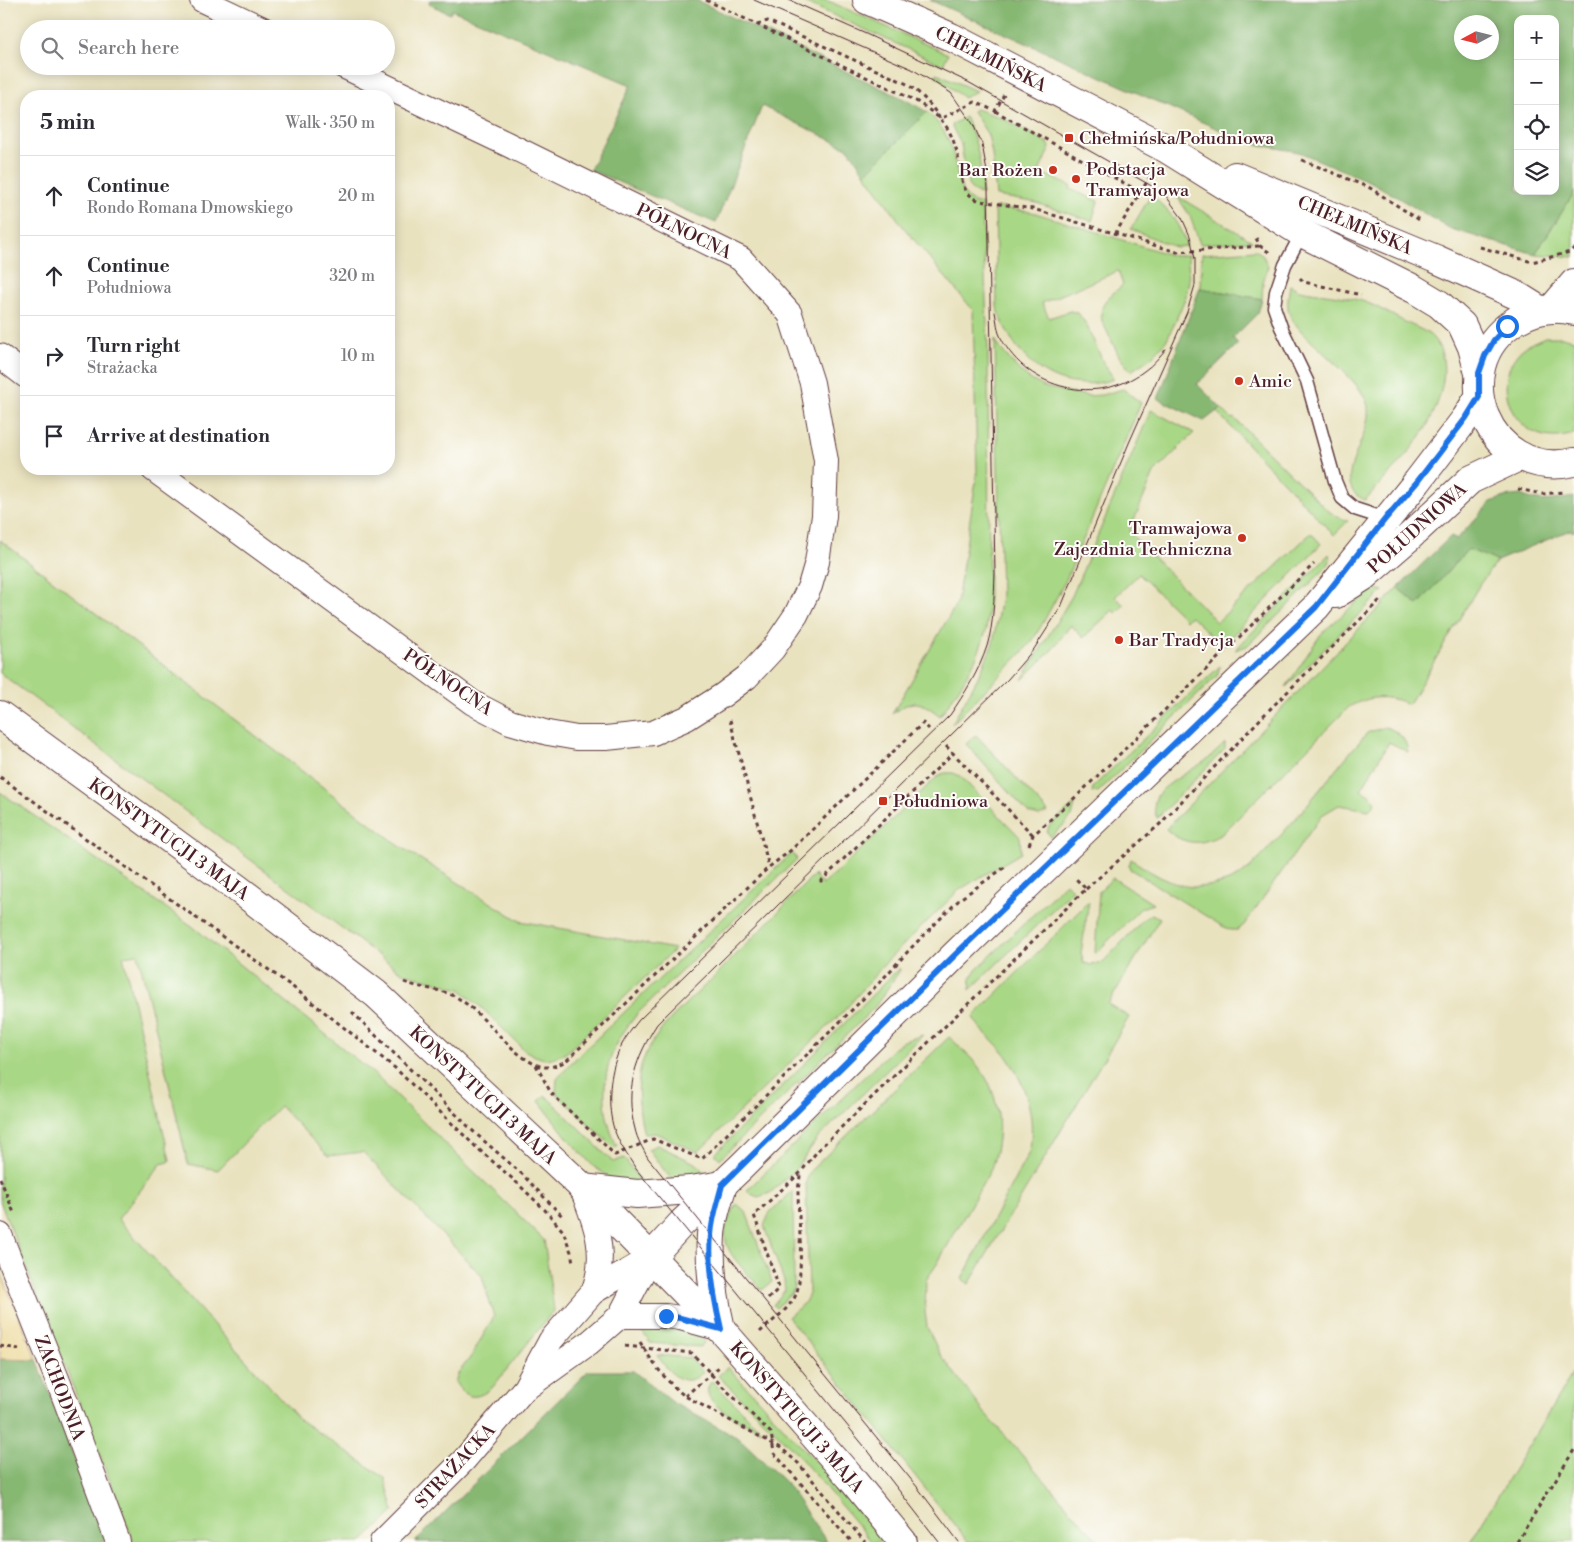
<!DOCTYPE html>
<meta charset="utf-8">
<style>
:root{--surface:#fff;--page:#f7f7f7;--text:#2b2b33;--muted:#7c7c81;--line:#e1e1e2}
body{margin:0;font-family:"Libre Bodoni",serif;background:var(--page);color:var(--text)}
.controls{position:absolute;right:15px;top:15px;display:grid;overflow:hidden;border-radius:10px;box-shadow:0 2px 12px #0003}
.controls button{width:45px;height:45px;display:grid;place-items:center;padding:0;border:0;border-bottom:1px solid var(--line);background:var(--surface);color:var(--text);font:25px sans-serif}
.compass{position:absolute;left:1454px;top:15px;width:45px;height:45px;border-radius:50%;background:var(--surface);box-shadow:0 2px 12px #0003;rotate:263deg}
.stop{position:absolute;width:15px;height:15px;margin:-11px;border:4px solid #1a73e8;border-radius:50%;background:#fff}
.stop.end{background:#1a73e8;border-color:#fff;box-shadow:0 1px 5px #0008}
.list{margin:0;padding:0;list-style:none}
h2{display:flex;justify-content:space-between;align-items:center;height:65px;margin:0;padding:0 20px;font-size:21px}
h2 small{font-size:16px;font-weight:400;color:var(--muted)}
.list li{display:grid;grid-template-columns:32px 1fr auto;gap:15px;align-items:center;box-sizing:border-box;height:80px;padding:0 20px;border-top:1px solid var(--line)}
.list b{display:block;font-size:19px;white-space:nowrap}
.list p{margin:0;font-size:16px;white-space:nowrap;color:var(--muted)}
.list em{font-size:16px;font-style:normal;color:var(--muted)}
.icon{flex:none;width:28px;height:28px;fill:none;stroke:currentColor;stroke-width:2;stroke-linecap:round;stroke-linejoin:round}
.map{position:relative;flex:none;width:1574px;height:1542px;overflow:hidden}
.search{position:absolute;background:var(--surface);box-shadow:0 2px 12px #0003;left:20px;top:20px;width:375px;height:55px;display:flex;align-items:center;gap:12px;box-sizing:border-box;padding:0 18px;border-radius:28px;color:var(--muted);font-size:19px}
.panel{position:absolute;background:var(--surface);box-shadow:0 2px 12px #0003;left:20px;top:90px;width:375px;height:385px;border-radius:20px}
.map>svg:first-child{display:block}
.green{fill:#a8d785;stroke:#797b58}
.forest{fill:#86b872;stroke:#686c4e;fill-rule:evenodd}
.sand{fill:#eeda9e;stroke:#9c7c64}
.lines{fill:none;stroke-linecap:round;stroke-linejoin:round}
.service-casing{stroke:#623c41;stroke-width:15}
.minor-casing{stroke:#623c41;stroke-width:26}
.tertiary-casing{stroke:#623c41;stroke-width:30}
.secondary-casing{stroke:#623c41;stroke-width:30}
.path{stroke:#623c41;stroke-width:3;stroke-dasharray:4 4;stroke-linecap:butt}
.service{stroke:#fff;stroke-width:12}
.minor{stroke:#fff;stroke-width:24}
.tertiary{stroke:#fff;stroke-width:28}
.secondary{stroke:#fff;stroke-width:28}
.tram{stroke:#4a1f2b;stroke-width:1}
.route{stroke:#1a73e8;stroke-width:6}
.poi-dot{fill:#c8321e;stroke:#fdfcf7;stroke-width:2}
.labels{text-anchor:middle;stroke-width:4;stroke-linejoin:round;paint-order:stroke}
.street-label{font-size:18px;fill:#4a1f2b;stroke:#fdfcf7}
.poi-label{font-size:18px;fill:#4a1f2b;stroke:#fdfcf7;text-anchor:start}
</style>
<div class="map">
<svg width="1574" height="1542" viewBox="0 0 1574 1542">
<rect width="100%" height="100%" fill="#fdfcf7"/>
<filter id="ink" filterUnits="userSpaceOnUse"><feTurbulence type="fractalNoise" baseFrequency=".02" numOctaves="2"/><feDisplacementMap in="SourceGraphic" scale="10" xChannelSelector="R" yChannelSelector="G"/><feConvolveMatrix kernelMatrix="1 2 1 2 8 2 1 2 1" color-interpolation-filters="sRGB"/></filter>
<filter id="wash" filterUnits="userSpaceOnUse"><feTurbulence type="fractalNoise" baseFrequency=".0096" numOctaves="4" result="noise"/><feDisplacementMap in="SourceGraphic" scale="20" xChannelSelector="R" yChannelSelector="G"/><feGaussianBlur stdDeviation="1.12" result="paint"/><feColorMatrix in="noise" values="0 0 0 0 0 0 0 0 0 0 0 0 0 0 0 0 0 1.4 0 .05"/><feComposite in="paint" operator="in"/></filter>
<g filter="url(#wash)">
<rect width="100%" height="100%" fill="#e9e2bf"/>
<g class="green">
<path d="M800,0h26l122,54 -5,11z"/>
<path d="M937,73l39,18 -12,7 -28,-22z"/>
<path d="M976,109l26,9 46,25 2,4 -11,25 32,14 -1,3 28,12 -6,20 -59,-19 -37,-6 -4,-43 -4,-18 -15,-24z"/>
<path d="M927,112c30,27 24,46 36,80 5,8 10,11 19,12l6,145 1,248c-1,14 -1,30 -6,43 -9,28 -26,52 -43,76 -20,-16 -27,-18 -48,-2l65,-111 20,-129 -4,-164 -68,-81 -40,-55z"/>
<path d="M965,117c14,29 16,45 17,77l-8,-2 -6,-7 -7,-41 -9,-17 1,-3z"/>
<path d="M1574,193v64l-39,-3z"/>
<path d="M1151,195c20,18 26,25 36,51l-12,1 -44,-18z"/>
<path d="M1177,196l75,45 -52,3 -10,-28z"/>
<path d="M995,207l37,5 142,44 14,-1 1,26 -3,15 -13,31 -7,14 -14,16 -21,14 -11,-13 -18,-37c-4,-18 9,-26 21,-36l-5,-14 -76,32 7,15 21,-7 8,2 8,11 18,40 10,15c-57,19 -101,-20 -117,-72z"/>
<path d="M1255,250l7,4 6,12 -5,16 -1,17 -62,-11 2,-34z"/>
<path d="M1290,285l9,5c20,4 43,5 63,11 15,5 31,15 45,22 8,4 20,8 26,15 22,24 6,69 -9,93 -16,25 -39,47 -59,69 -4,-2 -9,-4 -12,-9 -15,-23 25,-63 13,-91 -12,-29 -76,-67 -78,-92 -1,-8 1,-16 2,-23z"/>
<path d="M1545,337h17l12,3v94c-10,3 -20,4 -30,2 -35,-8 -49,-53 -28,-80 7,-10 18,-14 29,-19z"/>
<path d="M995,339l5,9 16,19 12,11 16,9 43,9 15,-1 21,-6 18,14 -75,177 -22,41 -11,19 -13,15 -68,69 25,-45 8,-17 8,-19 8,-46z"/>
<path d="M1221,408l11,11 2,-1 93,92 9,6 12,5 -14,14 -118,-124z"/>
<path d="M1151,410l43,23 -40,40 -25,59 88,90 94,-89 10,11 -99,102 -31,-30 -5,4 -47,-46 -24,23 9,8 -8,8 -3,-3 -30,28 -12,-13 -20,26 -29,29 50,-84z"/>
<path d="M0,540l401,307 119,74 155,28 -109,104 -13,5 -9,1 -9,-3 -11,-6 -40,-40 -24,-21 -59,-17 -401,-299z"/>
<path d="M1468,549l29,12 -17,23 -71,120c-23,-9 -38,-9 -60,3l-126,126c-20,13 -39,13 -57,-4l232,-241 20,17z"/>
<path d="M1329,554l1,7 -3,6 -80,79 -12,4z"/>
<path d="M1375,588l8,3 -97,96 35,-53 48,-43z"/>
<path d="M1220,666l-3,10 -119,116h-6l1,-5z"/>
<path d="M1385,727c13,4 21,11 23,25l-19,-10 -28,48 10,6 4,4 -1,5 -5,5 -30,-5 -17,10 -78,110 -6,5h-7l-9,-4 -92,-57 -1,-3 2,-7c19,13 39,26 62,28 12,0 27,-2 38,-7 15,-6 26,-20 37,-31 36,-37 65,-78 99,-116z"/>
<path d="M976,735l72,77 -9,4 -11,-3 -62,-69z"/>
<path d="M1225,743v6l-68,69c-3,-8 -4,-14 0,-22 7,-12 39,-28 51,-37 6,-5 12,-11 17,-16z"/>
<path d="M945,773h8l7,3 60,61 1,16 -62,37 -71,70 -45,52 -145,140 -43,-19 -11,1c-5,-18 -8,-49 -3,-68 13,-40 51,-66 79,-95 32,-32 63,-64 94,-96l9,10 116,-110z"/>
<path d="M0,792l192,134 181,147 171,167 10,70 -62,78c-16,12 -26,12 -37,-6l4,-10 11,-14 24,-41 -12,-41 -119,-124 -35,4 -48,-50 -62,64 -30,-6 -50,-210 -15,2 47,204 -1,2 -8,2 -43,55 182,201 85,58 9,34 -32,30h-228l-134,-341z"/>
<path d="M1075,804l-3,13 -21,20 -4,-5 2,-6z"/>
<path d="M792,853l5,6 -159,154c-7,9 -15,18 -20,29 -18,31 -17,73 -1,104l-4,1 -57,-54 1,-14 18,-20z"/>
<path d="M1113,878l40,26 -12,4 -46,46 4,-63z"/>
<path d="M1066,883l7,7 -103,100 1,-12 3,-6z"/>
<path d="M1089,901l-8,52 3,10 7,2 12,-3 41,-43 7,-5 9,4 -52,86 21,13 -160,267 -7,-5 67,-127c8,-35 -4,-71 -25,-99 -10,-13 -24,-22 -31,-36z"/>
<path d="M899,968l1,2 -25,37 -155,152 -5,-5z"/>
<path d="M923,1035l-105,103 -24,33 -24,22 -12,4 -7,-3 -4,-4 147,-142 10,-7z"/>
<path d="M949,1037c10,9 20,18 28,28 25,30 27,71 13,106l-53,93 -11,16 -1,32 2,15 13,27 43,57 116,131h-131l-180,-225 17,-15 4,-8 -3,-112 4,-11z"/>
<path d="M545,1095l68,67 11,-4 19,27 -31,-6 -18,-12 -24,-26 -31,-40z"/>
<path d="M657,1145l40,19 7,7 -5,5 -24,8 -27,-35z"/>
<path d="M793,1191l1,96 -2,6 -16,15 -3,-3 12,-15 -1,-9 -20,-55 6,-14z"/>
<path d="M737,1204l9,8 26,70 -10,8c-26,-31 -53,-47 -25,-86z"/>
<path d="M637,1324l52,3 16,15 -5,5 -50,-4z"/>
<path d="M657,1355l33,3 13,14c-19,20 -35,-1 -46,-17z"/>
<path d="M728,1367l107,116 48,59h-11l-80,-94 -74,-72z"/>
<path d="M1574,1371v171h-104z"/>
<path d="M712,1381l49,49c-14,-6 -69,-28 -49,-49z"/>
</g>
<g class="forest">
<path d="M430,0h266l208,99 23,13 -62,62 -16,-25 -87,-43 -46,117 -126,-53 41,-85 -179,-75 -2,4 -21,-10z"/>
<path d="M930,0h644v193l-39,61 -84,-25 -78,-46 -74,-31 -50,-9zM1518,19h37v172h-37zM1462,22h30v30h-30z"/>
<path d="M1200,288l62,11 -4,14 -25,25 5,6 -41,40 24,24 -17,13 -46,-22z"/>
<path d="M1521,495c18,9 34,5 53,2v35l-4,-2 -73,31 -29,-12 -50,56 -20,-17 53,-52 6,3 34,-37 14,-5z"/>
<path d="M0,1359l37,1 69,182h-106z"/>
<path d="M588,1371h45l42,33 65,35 46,44 41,59h-412z"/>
</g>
<path class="sand" d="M0,1271l37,89 -37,-1z"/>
</g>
<g filter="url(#ink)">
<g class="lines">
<defs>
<path id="service" d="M1302,233l-17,32 -9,27 -2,15 7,20 26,54 28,100 7,17 13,11 31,10"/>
<g id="minor">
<path d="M202,0l61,29"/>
<path d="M0,356l26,20"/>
<path d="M153,469l320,234 37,19 38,11 29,5h29l47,-5 34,-15 36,-23 24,-18 26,-28 23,-34 14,-29 7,-24 7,-46 2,-55 -14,-78 -22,-69 -49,-55 -234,-115 -164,-78"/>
<path d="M0,1235l65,164 53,143"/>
<path d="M593,1292l57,-34"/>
<path d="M620,1316h46l14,2 41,11"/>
<path d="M529,1386l60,-43 31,-27 30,-58"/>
<path d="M382,1542l82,-82 61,-72 26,-48 42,-48c15,-37 3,-68 -11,-103"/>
</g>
<g id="tertiary">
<path d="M1552,309l22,-26"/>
<path d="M1336,594l27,-17 44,-38 63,-59 51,-24"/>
<path d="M0,715l237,173 139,106 203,190 142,145 129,148 53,65"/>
<path d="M582,1188l55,6 53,-4 33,-5"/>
<path d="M650,1258l32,-35 59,-56 214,-212 361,-348 101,-125 49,-64 13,-21"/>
<path d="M721,1329c-7,-30 -12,-63 -10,-94 1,-17 7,-34 12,-50"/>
</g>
<g id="secondary">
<path d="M867,0l84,37 216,112 135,84 112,56 25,15 23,21 10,22 7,26"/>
<path d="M1235,176l201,83 80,36 24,15"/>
<path d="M1574,311c-20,-5 -41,-1 -59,10 -73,47 -26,161 59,141"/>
</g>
</defs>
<use href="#service" class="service-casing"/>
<use href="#minor" class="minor-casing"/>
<use href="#tertiary" class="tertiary-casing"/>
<use href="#secondary" class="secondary-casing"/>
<g class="path">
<path d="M706,0l210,101c13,9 27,17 34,32 5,10 8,22 10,34 2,16 3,27 20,34l53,8 144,43 83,-6"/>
<path d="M757,24l11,-3 137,62c15,9 26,21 35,36l35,-17 20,9 10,-18"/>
<path d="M995,111l145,81"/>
<path d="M1302,160l68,28 51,33"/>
<path d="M1115,234l38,-62"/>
<path d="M1256,238l4,8 10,7"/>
<path d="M1480,247l52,15 38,-10 4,-4"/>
<path d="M1300,278l4,4 57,13"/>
<path d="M1518,489l24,5 21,-2"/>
<path d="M730,720l39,147"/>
<path d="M946,746l88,90"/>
<path d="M0,777l294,211 101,80 80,78 39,34 31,30 18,21 8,21 2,10"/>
<path d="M1029,845l4,-10 47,-42 234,-229"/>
<path d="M820,882l133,-129"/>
<path d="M1086,889l74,-65 106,-111 114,-113"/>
<path d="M404,982c16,7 36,6 52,15 29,16 55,60 84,69 9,3 18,-1 26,-5l203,-194 21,-16 133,-128 6,6"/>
<path d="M352,1012l123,121 46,40 43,45"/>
<path d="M536,1065l15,28 64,62 38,-16 49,20 178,-177 31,-34 49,-49 45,-32"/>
<path d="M0,1178l14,35"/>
<path d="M768,1299l11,-11 -25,-73 46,-42 19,-24 267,-260 -12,-12"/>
<path d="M760,1332c11,-10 24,-19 33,-32 13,-17 5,-84 5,-107 0,-6 2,-13 2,-19"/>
<path d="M640,1342c12,20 26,40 45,54l96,52 17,15 67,79"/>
<path d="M0,1346l19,3"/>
<path d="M625,1346l67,7 27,30 52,50 3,20 78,89"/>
<path d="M685,1396l34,-29"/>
<path d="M1517,1542l57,-92"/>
</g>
<use href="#service" class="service"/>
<use href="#minor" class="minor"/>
<use href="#tertiary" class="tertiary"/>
<use href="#secondary" class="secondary"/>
<g class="tram">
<path d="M754,0l158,69 39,24 22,31 9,20 5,28 1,17 7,384c-1,24 -1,50 -8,73 -8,25 -22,47 -37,69l-311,305c-8,10 -18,23 -22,36 -8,21 -10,51 -3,73 5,15 14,27 22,40l233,283 70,90"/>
<path d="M789,0l77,34 102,48 189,107 9,7 16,22 8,18 5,23v26l-8,27 -58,131 -68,164 -27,42 -26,30 -351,345c-21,33 -33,66 -22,105 2,10 8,20 13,29l270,330 41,54"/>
<path d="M995,312c2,8 2,19 6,26 27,52 97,68 143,33 9,-6 15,-14 22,-22"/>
</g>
</g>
</g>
<g class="lines" filter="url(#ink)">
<path class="route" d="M666,1316l14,2 41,11c-7,-30 -13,-63 -10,-94 1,-17 7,-34 11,-50l233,-230 361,-348 70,-89 31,-36 49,-64 13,-21v-24l6,-17 9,-16 13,-14"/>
</g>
<g class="poi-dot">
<rect x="1064" y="133" width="10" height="10" rx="2.5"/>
<circle cx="1053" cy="170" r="5"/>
<circle cx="1076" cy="179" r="5"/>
<circle cx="1239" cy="381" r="5"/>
<circle cx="1242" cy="538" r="5"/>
<circle cx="1119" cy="640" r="5"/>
<rect x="878" y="796" width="10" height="10" rx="2.5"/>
</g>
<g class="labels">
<g class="street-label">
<text transform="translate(991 59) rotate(27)" y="6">CHEŁMIŃSKA</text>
<text transform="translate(1355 225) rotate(23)" y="6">CHEŁMIŃSKA</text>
<text transform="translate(684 231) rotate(26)" y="6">PÓŁNOCNA</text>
<text transform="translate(1417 528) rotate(-42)" y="6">POŁUDNIOWA</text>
<text transform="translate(448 682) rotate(34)" y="6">PÓŁNOCNA</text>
<text transform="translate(169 839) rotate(36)" y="6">KONSTYTUCJI 3 MAJA</text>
<text transform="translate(483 1095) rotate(43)" y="6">KONSTYTUCJI 3 MAJA</text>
<text transform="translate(60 1388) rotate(69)" y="6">ZACHODNIA</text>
<text transform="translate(797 1417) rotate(49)" y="6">KONSTYTUCJI 3 MAJA</text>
<text transform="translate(455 1466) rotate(-47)" y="6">STRAŻACKA</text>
</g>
<g class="poi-label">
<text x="1079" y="144">Chełmińska/Południowa</text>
<text x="1086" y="175">Podstacja<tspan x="1086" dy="21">Tramwajowa</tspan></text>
<text x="1043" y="176" text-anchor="end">Bar Rożen</text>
<text x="1249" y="387">Amic</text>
<text x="1232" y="534" text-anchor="end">Tramwajowa<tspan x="1232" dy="21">Zajezdnia Techniczna</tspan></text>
<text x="1129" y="646">Bar Tradycja</text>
<text x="893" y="807">Południowa</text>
</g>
</g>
</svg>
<div class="controls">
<button>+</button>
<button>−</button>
<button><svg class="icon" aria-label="locate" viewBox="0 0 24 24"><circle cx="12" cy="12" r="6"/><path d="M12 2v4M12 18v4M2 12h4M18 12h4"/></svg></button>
<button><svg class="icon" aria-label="layers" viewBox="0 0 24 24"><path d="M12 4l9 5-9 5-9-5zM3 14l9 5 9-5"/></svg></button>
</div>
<svg class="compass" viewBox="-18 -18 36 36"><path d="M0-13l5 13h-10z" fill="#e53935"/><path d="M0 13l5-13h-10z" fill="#7c7c81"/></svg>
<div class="stop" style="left:1507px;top:326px"></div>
<div class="stop end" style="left:666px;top:1316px"></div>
<div class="search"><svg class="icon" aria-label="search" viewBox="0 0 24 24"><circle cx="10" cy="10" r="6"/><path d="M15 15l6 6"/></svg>Search here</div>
<section class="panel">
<h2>5 min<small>Walk · 350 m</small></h2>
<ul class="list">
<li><svg class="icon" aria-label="ahead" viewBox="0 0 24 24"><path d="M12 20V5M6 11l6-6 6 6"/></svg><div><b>Continue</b><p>Rondo Romana Dmowskiego</p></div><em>20 m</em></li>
<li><svg class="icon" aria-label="ahead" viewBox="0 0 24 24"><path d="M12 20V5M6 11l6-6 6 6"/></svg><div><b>Continue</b><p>Południowa</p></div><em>320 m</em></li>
<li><svg class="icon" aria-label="right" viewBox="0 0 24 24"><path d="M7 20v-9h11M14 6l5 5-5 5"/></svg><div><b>Turn right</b><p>Strażacka</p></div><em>10 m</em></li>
<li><svg class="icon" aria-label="arrive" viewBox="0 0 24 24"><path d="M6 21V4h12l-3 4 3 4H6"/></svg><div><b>Arrive at destination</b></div></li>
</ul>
</section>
</div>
